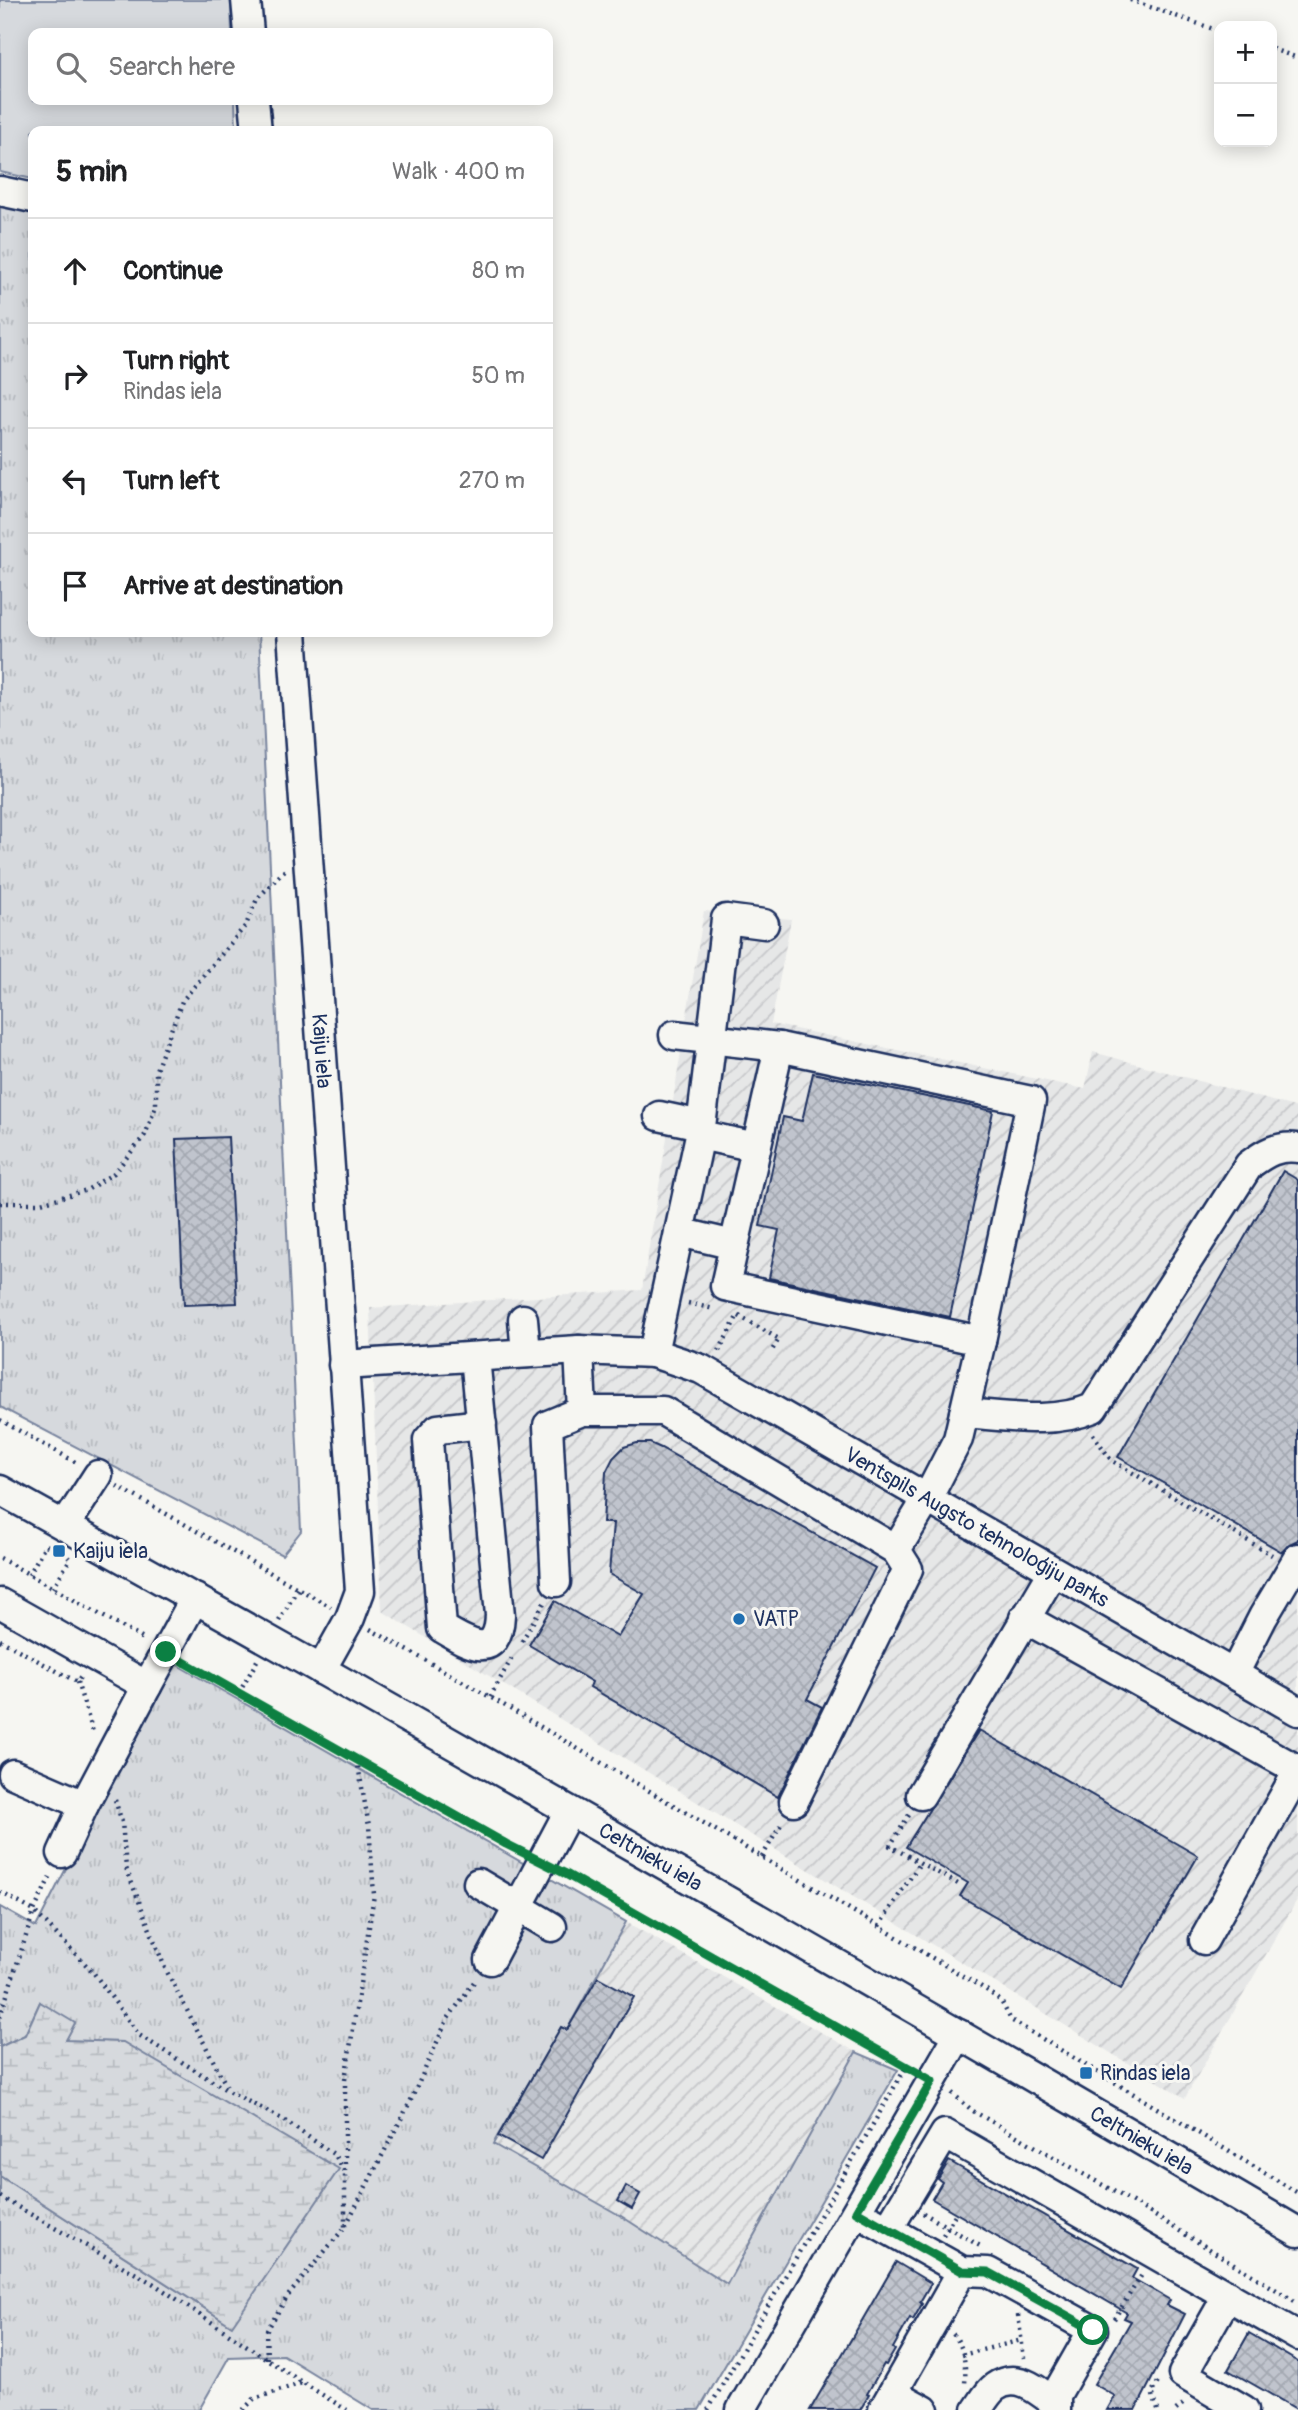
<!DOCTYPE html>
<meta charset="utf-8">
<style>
:root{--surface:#fff;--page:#f2f2f2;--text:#202124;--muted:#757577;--line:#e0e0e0}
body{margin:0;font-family:Pangolin,sans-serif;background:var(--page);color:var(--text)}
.controls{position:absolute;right:21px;top:21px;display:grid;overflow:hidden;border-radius:14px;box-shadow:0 4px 18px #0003}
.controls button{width:63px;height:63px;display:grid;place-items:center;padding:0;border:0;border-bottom:2px solid var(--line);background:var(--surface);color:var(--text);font:35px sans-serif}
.stop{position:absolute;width:21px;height:21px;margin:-16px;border:5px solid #0b8043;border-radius:50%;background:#fff}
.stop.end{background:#0b8043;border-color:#fff;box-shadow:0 2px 7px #0008}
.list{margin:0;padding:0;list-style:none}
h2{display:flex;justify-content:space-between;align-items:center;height:91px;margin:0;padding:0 28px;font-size:30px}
h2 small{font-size:23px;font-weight:400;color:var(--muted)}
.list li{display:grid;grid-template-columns:46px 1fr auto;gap:21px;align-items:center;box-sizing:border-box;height:105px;padding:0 28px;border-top:2px solid var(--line)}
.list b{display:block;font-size:26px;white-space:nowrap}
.list p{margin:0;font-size:23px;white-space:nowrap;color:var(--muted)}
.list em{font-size:23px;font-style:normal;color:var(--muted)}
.icon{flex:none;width:38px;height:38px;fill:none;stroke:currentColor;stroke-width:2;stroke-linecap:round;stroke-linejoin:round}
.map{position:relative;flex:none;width:1298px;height:2410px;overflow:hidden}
.search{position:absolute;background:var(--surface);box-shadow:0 4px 18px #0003;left:28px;top:28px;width:525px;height:77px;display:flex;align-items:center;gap:18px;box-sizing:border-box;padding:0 24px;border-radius:14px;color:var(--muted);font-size:26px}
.panel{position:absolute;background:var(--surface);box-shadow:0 4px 18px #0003;left:28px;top:126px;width:525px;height:511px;border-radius:14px}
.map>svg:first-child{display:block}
.industrial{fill:url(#industrial-furrows)}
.grass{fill:url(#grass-tufts);stroke:#78849e;stroke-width:2}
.wetland{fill:url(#wetland-marsh);stroke:#78849e;stroke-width:2}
.garden{fill:#d6d9dd;stroke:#78849e;stroke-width:2}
.building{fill:url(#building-cross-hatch);stroke:#1b2f5e;stroke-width:2}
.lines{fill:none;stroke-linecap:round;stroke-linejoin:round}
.minor-casing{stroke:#1b2f5e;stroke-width:33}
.path{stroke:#1b2f5e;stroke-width:4.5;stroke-dasharray:2 5;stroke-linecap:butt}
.minor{stroke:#f6f6f2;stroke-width:28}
.route{stroke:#0b8043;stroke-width:9}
.poi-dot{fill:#1f6fb2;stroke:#f6f6f2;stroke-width:2.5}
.labels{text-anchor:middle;stroke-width:6;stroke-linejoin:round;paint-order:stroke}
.street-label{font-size:21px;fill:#1b2f5e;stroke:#f6f6f2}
.poi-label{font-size:21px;fill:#1b2f5e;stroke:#f6f6f2;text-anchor:start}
</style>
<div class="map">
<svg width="1298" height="2410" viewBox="0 0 1298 2410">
<defs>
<pattern id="industrial-furrows" width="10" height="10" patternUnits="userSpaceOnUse" patternTransform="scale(1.75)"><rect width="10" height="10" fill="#e6e7e7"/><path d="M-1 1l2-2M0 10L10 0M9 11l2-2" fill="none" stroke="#c5c6c9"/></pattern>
<pattern id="grass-tufts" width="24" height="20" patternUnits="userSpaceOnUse" patternTransform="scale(1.75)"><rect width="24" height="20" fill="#d6d9dd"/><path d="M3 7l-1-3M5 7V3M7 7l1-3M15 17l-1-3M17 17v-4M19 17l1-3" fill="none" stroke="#b7bbc0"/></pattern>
<pattern id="wetland-marsh" width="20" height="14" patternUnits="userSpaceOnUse" patternTransform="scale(1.75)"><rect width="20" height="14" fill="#d6d9dd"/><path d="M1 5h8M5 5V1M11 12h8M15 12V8" fill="none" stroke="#b7bbc0"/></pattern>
<pattern id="building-cross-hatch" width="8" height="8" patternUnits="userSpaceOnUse" patternTransform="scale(1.75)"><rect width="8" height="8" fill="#c0c4cd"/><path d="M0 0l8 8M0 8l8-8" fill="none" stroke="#a4a9b2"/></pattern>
</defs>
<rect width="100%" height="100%" fill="#f6f6f2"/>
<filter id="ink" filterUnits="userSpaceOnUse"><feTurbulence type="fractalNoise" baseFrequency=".0143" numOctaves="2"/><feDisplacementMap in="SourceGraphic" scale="14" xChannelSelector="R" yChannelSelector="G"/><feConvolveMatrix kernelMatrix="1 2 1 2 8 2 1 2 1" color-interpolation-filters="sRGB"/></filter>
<g filter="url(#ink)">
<g class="industrial">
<path d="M704,911l87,8 -20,105 314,65 8,-37 205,56v790l-113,200 -803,-487 -12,-303 272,-18z"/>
<path d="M626,1922l230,130 -128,232 -107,-68 -128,-72 68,-117 6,3z"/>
</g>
<g class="grass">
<path d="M0,198l33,6v428h226l42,899 -19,24 -282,-148z"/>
<path d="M172,1662l454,260 -59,108 -6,-3 -68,117 128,72 106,68 129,-232 42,18 -199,340h-326l-90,-55 -54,2 -30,53h-199v-234l232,150 -167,-286 -25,-38 -15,33 -25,12v-140l36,20z"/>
</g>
<path class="wetland" d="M40,2002l35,21 -9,17 57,2 216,127 -107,157 -232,-150v-129l25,-12z"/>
<path class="garden" d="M0,0h231l1,33h-199v67h202l1,31h-203v48l-33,-7z"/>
<g class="building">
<path d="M813,1073l180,38 -43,206 -181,-39 10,-48 -19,-4 23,-109 19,4z"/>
<path d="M228,1137l9,166 -53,2 -8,-166z"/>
<path d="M1283,1171l15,9v360l-9,4 -7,8 -164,-95z"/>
<path d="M637,1443h13l11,5 214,120 -68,131 15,8 -44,90 -188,-110 2,-5 -63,-37 26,-44 63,36 26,-43 -35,-20 4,-51h-10l3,-51 7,-14 11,-11z"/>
<path d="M979,1730l219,126 -77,133 -161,-93 8,-13 -62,-36z"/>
<path d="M598,1977l36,20 -93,163 -43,-24 63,-109 6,3z"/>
<path d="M949,2161l188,108 -5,9 38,22 -3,5 18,9 -49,96h-29l8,-14 -21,-12 37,-63 -7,-3 3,-5 -195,-114 10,-17 -4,-3z"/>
<path d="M626,2186l14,8 -8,15 -14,-8z"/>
<path d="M896,2262l35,21 -11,19 2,2 -9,16 -3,-2 -17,30 2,2 -9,15 -2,-1 -17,30 2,1 -9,15h-50z"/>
<path d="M1249,2333l49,29v48l-70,-40z"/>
</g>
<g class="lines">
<defs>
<g id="minor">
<path d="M246,0l3,33"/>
<path d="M254,100l3,31"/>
<path d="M0,191l33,7"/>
<path id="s1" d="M292,632l68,959 -10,27 -29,52"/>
<path d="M674,1035l105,12 252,54 -50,240 -23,98 -31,60 -31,51 12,19 -114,232"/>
<path d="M779,1047l-54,239 256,55"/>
<path d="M659,1116l42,9"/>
<path d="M700,1135l56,12"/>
<path d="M679,1232l55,13"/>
<path d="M523,1319l3,34"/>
<path d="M653,1353l47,-218 26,-216 38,5"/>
<path d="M475,1357l25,258c-2,48 -33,28 -58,13l-14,-188 10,-11 44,-5"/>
<path id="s2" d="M343,1365l236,-15 74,3 48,16 597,342"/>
<path d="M582,1411h81l233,139"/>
<path d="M964,1413c42,3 89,12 129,-5l156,-243c16,-12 29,-20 49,-17"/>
<path id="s3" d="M0,1490c436,242 868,490 1298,742"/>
<path d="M65,1526l33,-51"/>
<path d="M556,1582l-8,-157 34,-14 -3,-61"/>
<path d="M0,1603l147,83 48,-88"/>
<path d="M1024,1618l274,152"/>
<path d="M1234,1674l29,-57 35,-59"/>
<path d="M13,1774l71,31 63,-119"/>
<path d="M921,1795l132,-223"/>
<path d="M62,1853l22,-48"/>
<path d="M478,1883l74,44"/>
<path d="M1204,1940l94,-169"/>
<path d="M490,1960l79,-149"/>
<path d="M871,2220l91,51 26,1 105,58 -37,65v15"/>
<path d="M888,2229l57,-95 353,202"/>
<path d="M1228,2295l-45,79 61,36"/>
<path d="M893,2393l31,17"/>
<path d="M741,2410l218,-376"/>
<path d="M883,2410l79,-139"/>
<path d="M977,2410c5,-7 11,-18 18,-23 22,-16 44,4 61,17"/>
</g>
</defs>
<use href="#minor" class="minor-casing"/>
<g class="path">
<path d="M1130,0l89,31"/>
<path d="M1272,49l26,9"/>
<path d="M0,1203h41l46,-13 27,-17 31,-38 11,-29v-36l26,-69 64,-76 11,-26 28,-29"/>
<path d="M688,1303l26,6"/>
<path d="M739,1316l40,23 -8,13"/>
<path d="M719,1351l19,-36"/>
<path d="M0,1420l79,44"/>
<path d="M1093,1434l18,26 161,95"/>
<path d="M117,1486l214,121"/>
<path d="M0,1558l145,82"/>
<path d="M29,1575l16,-30 3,1"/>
<path d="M53,1588l17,-29 -2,-2"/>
<path d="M279,1621l19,-33"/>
<path d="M370,1629l120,68 495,292 16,12 10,19 287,173"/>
<path d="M0,1640l77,42 5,-8"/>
<path d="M522,1641l23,-40"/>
<path d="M186,1663l334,188"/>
<path d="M77,1682l17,53"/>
<path d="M239,1693l19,-34"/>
<path d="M490,1697l22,-39"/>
<path d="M115,1800l7,22 4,46 39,100 63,121"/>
<path d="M909,1815l-19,31 68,38"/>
<path d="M762,1857l21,-36"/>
<path d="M563,1872l348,198"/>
<path d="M0,1892l34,19 59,61 46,63 89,56 54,28 53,36 10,17v55"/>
<path d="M879,1926l41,-63"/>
<path d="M0,2017l34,-106 18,-38"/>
<path d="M952,2093l21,18 156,89 169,103"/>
<path d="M345,2171v-91l29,-185 -5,-69 -12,-66"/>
<path d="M0,2197l154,87 149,99 44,27"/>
<path d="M923,2213l59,34"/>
<path d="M943,2235l13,-22"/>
<path d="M1018,2315l6,43"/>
<path d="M1114,2319l29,-46"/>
<path d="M953,2334c12,13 13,34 12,51"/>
<path d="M962,2355l60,-15"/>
<path d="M267,2359l-1,-27 21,-35 58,-70 66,-127 36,-80 29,-41"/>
<path d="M243,2410l11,-11 48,-16"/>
<path d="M708,2410l198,-343"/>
<path d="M1158,2410l-6,-18 8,-13"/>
<path d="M1176,2410l8,-7"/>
</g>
<use href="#minor" class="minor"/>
</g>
</g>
<g class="lines" filter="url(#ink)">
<path class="route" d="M166,1652l340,192 58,29 368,208 -76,130 106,60 26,1 105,58"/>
</g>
<g class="poi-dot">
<rect x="52" y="1544" width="14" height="14" rx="3.5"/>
<circle cx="739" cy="1619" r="7"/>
<rect x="1079" y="2066" width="14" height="14" rx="3.5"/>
</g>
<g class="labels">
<g class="street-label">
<text dy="7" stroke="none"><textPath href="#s1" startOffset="420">Kaiju iela</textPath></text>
<text dy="7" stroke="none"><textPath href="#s2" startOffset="679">Ventspils Augsto tehnoloģiju parks</textPath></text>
<text dy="7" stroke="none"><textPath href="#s3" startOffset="747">Celtnieku iela</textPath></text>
<text dy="7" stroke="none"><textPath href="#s3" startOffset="1314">Celtnieku iela</textPath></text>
</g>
<g class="poi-label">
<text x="73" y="1558">Kaiju iela</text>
<text x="753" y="1626">VATP</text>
<text x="1100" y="2080">Rindas iela</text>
</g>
</g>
</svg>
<div class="controls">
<button>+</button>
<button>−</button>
</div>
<div class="stop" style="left:1093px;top:2330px"></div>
<div class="stop end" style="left:166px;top:1652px"></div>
<div class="search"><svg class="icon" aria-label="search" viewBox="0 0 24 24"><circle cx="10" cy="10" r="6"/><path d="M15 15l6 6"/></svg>Search here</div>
<section class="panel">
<h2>5 min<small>Walk · 400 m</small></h2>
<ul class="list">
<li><svg class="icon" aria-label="ahead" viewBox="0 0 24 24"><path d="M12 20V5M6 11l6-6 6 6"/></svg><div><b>Continue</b></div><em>80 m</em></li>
<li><svg class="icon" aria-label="right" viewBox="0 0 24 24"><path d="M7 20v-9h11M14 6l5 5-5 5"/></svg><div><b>Turn right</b><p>Rindas iela</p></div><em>50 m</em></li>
<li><svg class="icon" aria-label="left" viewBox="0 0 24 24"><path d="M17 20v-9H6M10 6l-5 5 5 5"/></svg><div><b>Turn left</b></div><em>270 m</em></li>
<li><svg class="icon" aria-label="arrive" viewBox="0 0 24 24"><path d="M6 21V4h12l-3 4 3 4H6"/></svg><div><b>Arrive at destination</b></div></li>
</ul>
</section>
</div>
